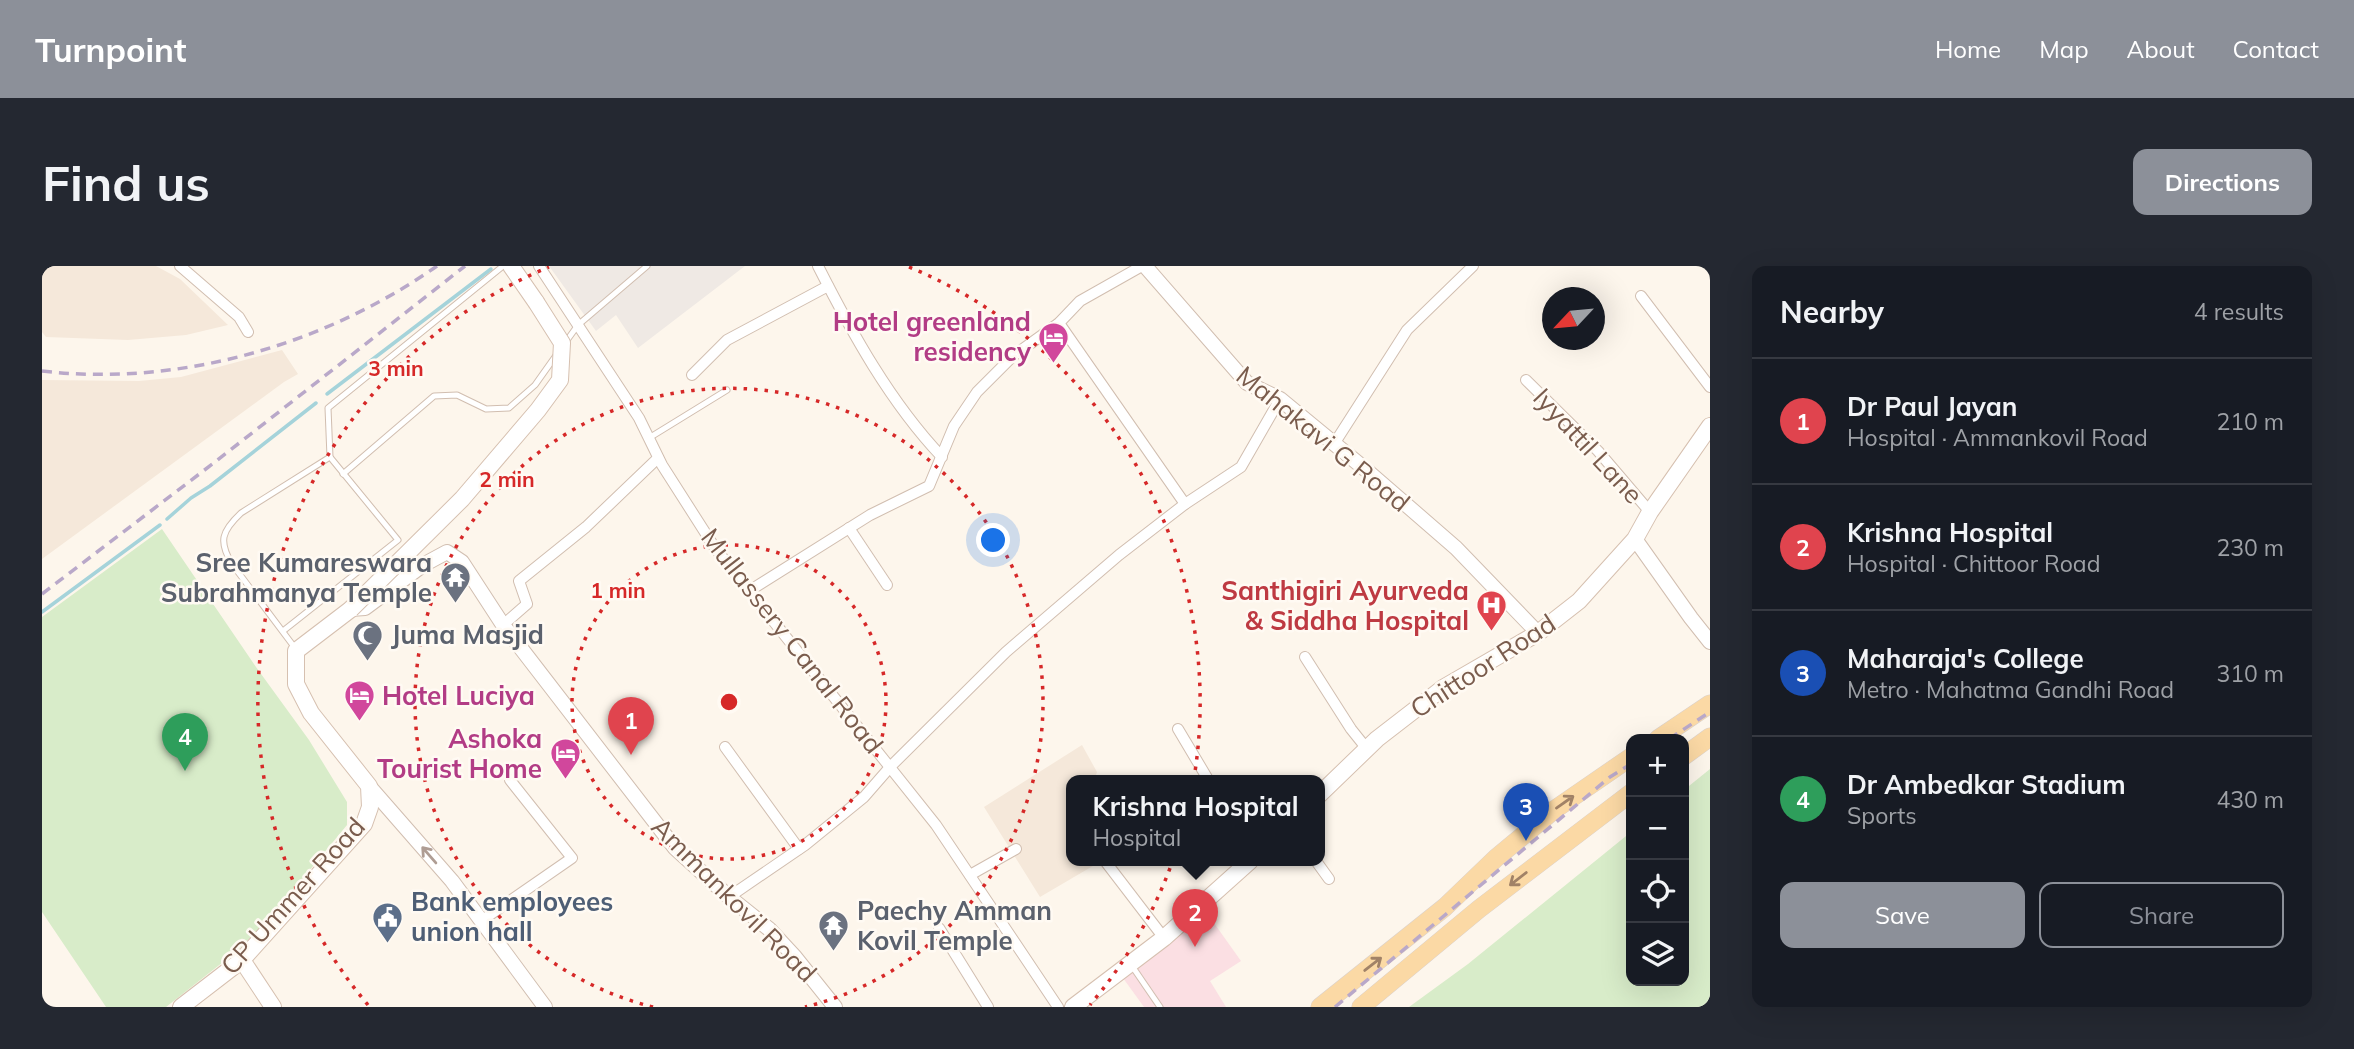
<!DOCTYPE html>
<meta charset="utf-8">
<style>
:root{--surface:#171b24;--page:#242831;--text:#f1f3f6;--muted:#9ea1a6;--line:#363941;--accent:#8c9099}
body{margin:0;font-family:Mulish,sans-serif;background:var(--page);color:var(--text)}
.controls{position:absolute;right:21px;bottom:21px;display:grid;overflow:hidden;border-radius:14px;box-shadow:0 7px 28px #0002}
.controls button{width:63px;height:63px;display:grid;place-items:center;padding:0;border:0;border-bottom:2px solid var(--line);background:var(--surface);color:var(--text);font:35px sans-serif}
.compass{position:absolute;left:1500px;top:21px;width:63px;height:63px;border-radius:50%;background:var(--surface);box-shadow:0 7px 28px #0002;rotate:244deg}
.you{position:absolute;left:952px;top:275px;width:24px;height:24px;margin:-18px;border:5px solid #fff;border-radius:50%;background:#1a73e8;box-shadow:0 0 0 10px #1a73e833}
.badge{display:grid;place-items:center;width:46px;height:46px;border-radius:50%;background:var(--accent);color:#fff;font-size:23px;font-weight:700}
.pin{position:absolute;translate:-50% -58px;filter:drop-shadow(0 2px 4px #0008)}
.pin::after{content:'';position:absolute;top:37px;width:24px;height:21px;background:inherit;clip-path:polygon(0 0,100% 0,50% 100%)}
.popup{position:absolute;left:1024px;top:509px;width:259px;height:91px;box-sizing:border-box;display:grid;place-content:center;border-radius:14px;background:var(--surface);filter:drop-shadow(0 2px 5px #0005);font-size:23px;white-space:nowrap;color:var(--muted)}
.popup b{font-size:26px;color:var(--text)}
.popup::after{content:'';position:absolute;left:50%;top:100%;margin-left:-14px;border:14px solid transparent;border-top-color:var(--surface)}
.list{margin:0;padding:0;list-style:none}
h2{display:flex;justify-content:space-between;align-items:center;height:91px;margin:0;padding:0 28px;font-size:30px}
h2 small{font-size:23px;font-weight:400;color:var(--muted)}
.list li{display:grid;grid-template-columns:46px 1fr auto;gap:21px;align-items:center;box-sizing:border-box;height:126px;padding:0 28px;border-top:2px solid var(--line)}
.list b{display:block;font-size:26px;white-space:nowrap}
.list p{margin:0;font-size:23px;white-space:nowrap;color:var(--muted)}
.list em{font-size:23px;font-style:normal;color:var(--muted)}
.actions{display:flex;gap:14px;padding:21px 28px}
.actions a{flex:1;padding:16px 0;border:2px solid var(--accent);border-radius:14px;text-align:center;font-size:24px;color:var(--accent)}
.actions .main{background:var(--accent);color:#fff}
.icon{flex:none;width:38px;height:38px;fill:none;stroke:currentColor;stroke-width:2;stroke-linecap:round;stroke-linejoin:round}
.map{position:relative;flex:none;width:1668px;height:741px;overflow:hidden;border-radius:14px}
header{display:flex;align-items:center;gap:42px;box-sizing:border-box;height:98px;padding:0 35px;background:var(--accent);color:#fff}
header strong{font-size:33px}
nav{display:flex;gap:38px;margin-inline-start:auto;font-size:24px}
.intro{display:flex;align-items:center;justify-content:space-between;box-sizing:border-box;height:168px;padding:0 42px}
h1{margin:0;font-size:49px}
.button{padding:18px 32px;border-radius:14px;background:var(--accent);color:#fff;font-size:24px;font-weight:700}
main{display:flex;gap:42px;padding:0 42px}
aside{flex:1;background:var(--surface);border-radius:14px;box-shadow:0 7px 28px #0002}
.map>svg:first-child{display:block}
.residential{fill:#f5e8da}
.industrial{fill:#efe9e4}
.medical{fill:#fbdfe3}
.green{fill:#d8ecc9}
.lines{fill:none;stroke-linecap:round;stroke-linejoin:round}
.stream{stroke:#a5d3da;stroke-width:3.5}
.service-casing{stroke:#d1beb0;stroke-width:7}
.minor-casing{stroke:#d1beb0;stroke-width:12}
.tertiary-casing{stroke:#d1beb0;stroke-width:16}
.secondary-casing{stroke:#d6c0b0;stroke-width:18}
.primary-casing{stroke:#dad1cd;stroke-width:19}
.service{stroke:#fff;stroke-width:5}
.minor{stroke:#fff;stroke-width:10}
.tertiary{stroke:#fff;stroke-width:14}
.secondary{stroke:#fff;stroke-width:16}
.primary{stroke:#fbd9a5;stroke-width:18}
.rail{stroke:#b9a8c9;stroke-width:3.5;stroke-dasharray:10 7;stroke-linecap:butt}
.secondary-bridge-casing{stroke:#d6c0b0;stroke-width:18;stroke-linecap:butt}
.secondary-bridge{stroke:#fff;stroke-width:16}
.oneway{stroke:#a18267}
.oneway2{stroke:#af9d94}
.ring{fill:none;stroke:#d62828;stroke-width:3.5;stroke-dasharray:3.5 7}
.labels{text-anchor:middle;stroke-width:5;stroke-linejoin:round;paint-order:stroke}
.hotel-label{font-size:26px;font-weight:bold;fill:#b23c85;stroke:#fffaf3;text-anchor:end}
.street-label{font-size:26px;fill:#7a5c4d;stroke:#fffaf3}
.worship-label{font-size:26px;font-weight:bold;fill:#5b616d;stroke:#fffaf3;text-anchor:start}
.health-label{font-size:26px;font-weight:bold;fill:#be3a42;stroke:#fffaf3;text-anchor:end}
.service-label{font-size:26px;font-weight:bold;fill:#4e5e75;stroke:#fffaf3;text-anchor:start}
.centre{fill:#d62828;stroke:#fffaf3;stroke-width:3.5}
.ring-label{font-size:21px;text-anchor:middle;font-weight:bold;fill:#d62828;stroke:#fffaf3;stroke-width:5;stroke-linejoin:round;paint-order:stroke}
</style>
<header>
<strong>Turnpoint</strong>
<nav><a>Home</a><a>Map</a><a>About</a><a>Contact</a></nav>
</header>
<div class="intro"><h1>Find us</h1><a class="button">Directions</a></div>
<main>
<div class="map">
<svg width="1668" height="741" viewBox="0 0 1668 741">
<rect width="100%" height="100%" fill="#fdf6ec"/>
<g class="residential">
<path d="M0,0h114l24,13 48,46 -42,10 -58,5 -82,-3 -4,-5z"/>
<path d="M240,84l16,24 -14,8 -242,177v-179l97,1 42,-4z"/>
<path d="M1040,479l15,27 -3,9h-23v80l27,2 -58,34 -56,-90z"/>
</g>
<path class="industrial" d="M507,0h196l-107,82 -22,-33 -20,16z"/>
<path class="medical" d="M1162,643l37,52 -31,20 16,26h-82l-21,-29z"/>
<g class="green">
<path d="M120,263l94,138 53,73 38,62v23l-72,87 -38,39 -71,56h-60l-64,-95v-295z"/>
<path d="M1668,503v238h-301l59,-43 163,-132v149h53v-191z"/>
</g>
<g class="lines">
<g class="stream">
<path d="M285,128l164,-125"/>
<path d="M125,253l24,-21 19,-12 106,-83"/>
<path d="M0,346l118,-87"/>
</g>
<defs>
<g id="service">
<path d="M523,77l13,-18 69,-59"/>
<path d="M607,172l78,-48"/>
<path d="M301,208l91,-78 23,-1 29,14 23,-1 26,-23 22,-31"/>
<path d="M241,365l115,-91 -68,-83 -2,-49 175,-142"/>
<path d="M253,382l-63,-84c-14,-23 -10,-33 9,-51l89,-56"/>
<path d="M1090,700l28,41"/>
</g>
<g id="minor">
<path d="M138,0l59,51 9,15"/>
<path d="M497,0l100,152 23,47 53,83 221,277 122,182"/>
<path d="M776,0c34,67 72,136 124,191"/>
<path d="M1599,30l69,91"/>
<path d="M1017,57l126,181"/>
<path d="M650,109l35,-35 101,-54"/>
<path d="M1484,114l72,71 52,61"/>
<path d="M1292,178l73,-114 66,-64"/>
<path d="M807,262l38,57"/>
<path d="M707,325l121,-76 59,-29 25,-60 23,-34 36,-36 46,-33 21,-22 62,-35"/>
<path d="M461,359l24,-21 -8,-23 67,-54 72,-69"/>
<path d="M1263,391l46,72 16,20"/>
<path d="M1136,463l31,52"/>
<path d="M683,481l74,102"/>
<path d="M1063,595l59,77"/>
<path d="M1274,595l13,18"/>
<path d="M928,609l46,-26"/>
<path d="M687,631l76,-52 59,-48 27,-31 115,-114 113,-97 66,-51 56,-37 39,-68"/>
<path d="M439,655l91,-63 -62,-78"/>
<path d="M897,662l49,79"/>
</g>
<g id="tertiary">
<path d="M1103,0l102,117 33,16 85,70 91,79 82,85"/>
<path d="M1593,273l56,79 19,24"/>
<path d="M309,343l14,-1 58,-43 24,-13 15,10 41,63 172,223 54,49 40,32 26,28 40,50"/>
<path d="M327,520l83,95 93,126"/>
</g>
<g id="secondary">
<path d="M469,0l25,36"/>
<path d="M1277,529l58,-56 66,-51 95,-55 41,-32 56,-62 15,-27 60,-86"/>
<path d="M200,694l31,47"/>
<path d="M139,741l61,-47 122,-136 6,-17 -1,-21 -58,-73 -15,-29v-33l55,-42"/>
<path d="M1031,741l91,-69 86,-77"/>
</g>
<g id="primary">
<path d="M1616,473l52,-35"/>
<path d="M1642,490l26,-19"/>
<path d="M1278,741l125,-100 51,-49 58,-48 77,-53"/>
<path d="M1319,741l118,-98 152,-116"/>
</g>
</defs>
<use href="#service" class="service-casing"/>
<use href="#minor" class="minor-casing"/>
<use href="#tertiary" class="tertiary-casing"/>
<use href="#secondary" class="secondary-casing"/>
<use href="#primary" class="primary-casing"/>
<use href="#service" class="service"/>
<use href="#minor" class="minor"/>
<use href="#tertiary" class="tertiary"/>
<use href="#secondary" class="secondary"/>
<use href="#primary" class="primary"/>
<g class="rail">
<path d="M0,105c138,16 282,-26 395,-105"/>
<path d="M0,328l173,-132 250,-196"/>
<path d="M1627,473l41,-27"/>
<path d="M1293,741l275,-230 21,-13"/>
</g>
<defs>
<path id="secondary-bridge" d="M309,343l111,-110 76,-89 22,-30 2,-37 -26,-41"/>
</defs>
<use href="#secondary-bridge" class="secondary-bridge-casing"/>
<use href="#secondary-bridge" class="secondary-bridge"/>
</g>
<defs><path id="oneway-shaft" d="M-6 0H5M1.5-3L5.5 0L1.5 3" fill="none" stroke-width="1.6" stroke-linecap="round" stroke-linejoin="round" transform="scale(1.75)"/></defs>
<g class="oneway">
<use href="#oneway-shaft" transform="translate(1523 536) rotate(-35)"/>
<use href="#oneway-shaft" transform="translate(1476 613) rotate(142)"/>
<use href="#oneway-shaft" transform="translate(1331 698) rotate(-38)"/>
</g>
<use class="oneway2" href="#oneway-shaft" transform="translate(387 589) rotate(-131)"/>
<g class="ring">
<circle cx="687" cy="436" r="157"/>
<path d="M611 741A314 314 0 1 1 763 741"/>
<path d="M326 739A471 471 0 0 1 507 1M867 1A471 471 0 0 1 1048 739"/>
</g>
<defs>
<symbol id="hotel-pin" viewBox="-11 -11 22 30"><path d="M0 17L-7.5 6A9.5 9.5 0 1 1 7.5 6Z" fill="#d1479c" stroke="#fffaf3"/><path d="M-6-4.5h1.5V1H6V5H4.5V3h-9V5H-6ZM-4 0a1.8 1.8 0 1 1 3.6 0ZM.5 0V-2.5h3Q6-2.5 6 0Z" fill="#fff"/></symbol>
<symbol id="temple-pin" viewBox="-11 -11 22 30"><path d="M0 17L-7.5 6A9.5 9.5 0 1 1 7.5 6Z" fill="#6b7280" stroke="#fffaf3"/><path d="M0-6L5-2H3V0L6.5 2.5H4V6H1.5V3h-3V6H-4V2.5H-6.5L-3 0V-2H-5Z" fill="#fff"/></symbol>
<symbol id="hospital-pin" viewBox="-11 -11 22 30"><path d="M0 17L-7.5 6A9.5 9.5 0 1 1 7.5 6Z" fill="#e0444e" stroke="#fffaf3"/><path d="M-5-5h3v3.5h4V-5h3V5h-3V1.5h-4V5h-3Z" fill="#fff"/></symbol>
<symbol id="mosque-pin" viewBox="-11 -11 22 30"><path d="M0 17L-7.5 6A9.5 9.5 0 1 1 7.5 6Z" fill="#6b7280" stroke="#fffaf3"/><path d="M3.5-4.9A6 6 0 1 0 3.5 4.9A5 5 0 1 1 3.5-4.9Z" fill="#fff"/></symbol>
<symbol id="civic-pin" viewBox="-11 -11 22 30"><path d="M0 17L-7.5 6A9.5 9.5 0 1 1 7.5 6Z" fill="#5c6f8a" stroke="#fffaf3"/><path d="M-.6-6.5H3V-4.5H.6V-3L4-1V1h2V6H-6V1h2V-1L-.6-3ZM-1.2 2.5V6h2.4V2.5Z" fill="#fff"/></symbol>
</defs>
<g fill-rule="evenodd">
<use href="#hotel-pin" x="994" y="54" width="35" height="47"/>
<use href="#temple-pin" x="396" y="294" width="35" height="47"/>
<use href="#hospital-pin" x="1432" y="322" width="35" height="47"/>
<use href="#mosque-pin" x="308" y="352" width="35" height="47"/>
<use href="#hotel-pin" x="300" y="412" width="35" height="47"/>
<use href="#hotel-pin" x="506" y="470" width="35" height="47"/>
<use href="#civic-pin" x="328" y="634" width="35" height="47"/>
<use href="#temple-pin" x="774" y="642" width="35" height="47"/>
</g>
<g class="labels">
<g class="hotel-label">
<text x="989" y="65">Hotel greenland<tspan x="989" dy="30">residency</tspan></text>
<text x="340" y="439" text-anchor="start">Hotel Luciya</text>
<text x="500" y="482">Ashoka<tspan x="500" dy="30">Tourist Home</tspan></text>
</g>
<g class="street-label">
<text transform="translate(1281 173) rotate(39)" y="9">Mahakavi G Road</text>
<text transform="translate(1546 180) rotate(47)" y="9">Iyyattil Lane</text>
<text transform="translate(750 375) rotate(52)" y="9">Mullassery Canal Road</text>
<text transform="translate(1441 400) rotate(-33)" y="9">Chittoor Road</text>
<text transform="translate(251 630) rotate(-48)" y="9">CP Ummer Road</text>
<text transform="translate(692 634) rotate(45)" y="9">Ammankovil Road</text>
</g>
<g class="worship-label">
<text x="390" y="306" text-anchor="end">Sree Kumareswara<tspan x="390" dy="30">Subrahmanya Temple</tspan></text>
<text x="349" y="378">Juma Masjid</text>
<text x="815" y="654">Paechy Amman<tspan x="815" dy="30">Kovil Temple</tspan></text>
</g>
<g class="health-label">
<text x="1427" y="334">Santhigiri Ayurveda<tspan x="1427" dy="30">&amp; Siddha Hospital</tspan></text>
</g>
<g class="service-label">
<text x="369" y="645">Bank employees<tspan x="369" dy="30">union hall</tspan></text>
</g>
</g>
<circle cx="687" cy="436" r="10" class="centre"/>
<g class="ring-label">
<text x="354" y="110">3 min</text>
<text x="465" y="221">2 min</text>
<text x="576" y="332">1 min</text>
</g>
</svg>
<div class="controls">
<button>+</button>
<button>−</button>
<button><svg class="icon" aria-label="locate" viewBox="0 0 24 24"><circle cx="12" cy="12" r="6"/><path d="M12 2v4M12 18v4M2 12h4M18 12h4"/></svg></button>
<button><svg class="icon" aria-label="layers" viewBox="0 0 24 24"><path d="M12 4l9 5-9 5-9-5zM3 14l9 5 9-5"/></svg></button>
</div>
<svg class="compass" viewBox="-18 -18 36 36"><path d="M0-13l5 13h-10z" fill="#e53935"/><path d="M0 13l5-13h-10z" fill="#9ea1a6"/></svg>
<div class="you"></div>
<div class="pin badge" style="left:589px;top:489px;background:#e0444e">1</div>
<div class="pin badge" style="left:1153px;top:681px;background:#e0444e">2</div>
<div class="popup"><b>Krishna Hospital</b>Hospital</div>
<div class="pin badge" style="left:1484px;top:575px;background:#1a4fb4">3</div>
<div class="pin badge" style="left:143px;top:505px;background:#2e9e5b">4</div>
</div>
<aside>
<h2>Nearby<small>4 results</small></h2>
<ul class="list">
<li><span class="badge" style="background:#e0444e">1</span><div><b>Dr Paul Jayan</b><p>Hospital · Ammankovil Road</p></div><em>210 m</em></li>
<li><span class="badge" style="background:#e0444e">2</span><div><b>Krishna Hospital</b><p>Hospital · Chittoor Road</p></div><em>230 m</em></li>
<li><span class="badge" style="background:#1a4fb4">3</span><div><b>Maharaja's College</b><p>Metro · Mahatma Gandhi Road</p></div><em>310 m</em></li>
<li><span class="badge" style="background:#2e9e5b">4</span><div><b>Dr Ambedkar Stadium</b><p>Sports</p></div><em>430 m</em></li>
</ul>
<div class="actions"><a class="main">Save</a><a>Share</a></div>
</aside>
</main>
